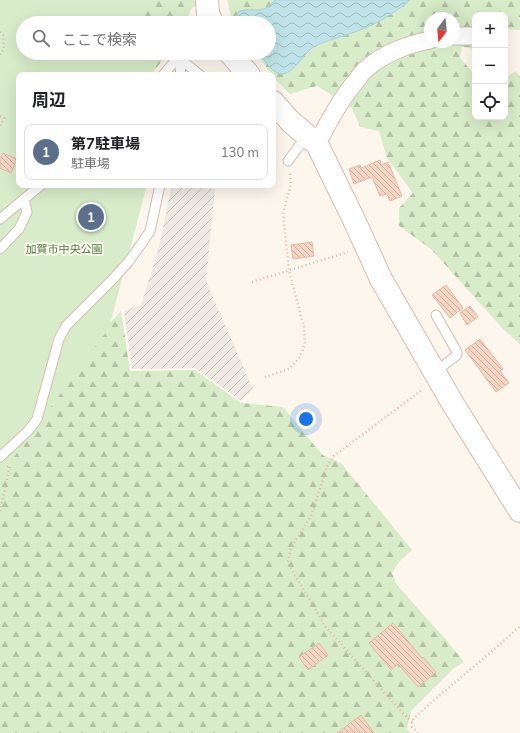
<!DOCTYPE html>
<html lang="ja">
<meta charset="utf-8">
<style>
:root{--surface:#fff;--page:#f6f6f6;--text:#202124;--muted:#757577;--line:#e0e0e0;--accent:#ea580c}
body{margin:0;font-family:Mulish,"Noto Sans JP",sans-serif;background:var(--page);color:var(--text)}
.controls{position:absolute;right:12px;top:12px;display:grid;overflow:hidden;border-radius:8px;box-shadow:0 4px 16px #0002}
.controls button{width:36px;height:36px;display:grid;place-items:center;padding:0;border:0;border-bottom:1px solid var(--line);background:var(--surface);color:var(--text);font:20px sans-serif}
.compass{position:absolute;left:424px;top:12px;width:36px;height:36px;border-radius:50%;background:var(--surface);box-shadow:0 4px 16px #0002;rotate:196deg}
.you{position:absolute;left:306px;top:419px;width:14px;height:14px;margin:-10px;border:3px solid #fff;border-radius:50%;background:#1a73e8;box-shadow:0 0 0 6px #1a73e833}
.badge{display:grid;place-items:center;width:26px;height:26px;border-radius:50%;background:var(--accent);color:#fff;font-size:13px;font-weight:700}
.pin{position:absolute;translate:-50% -50%;border:2px solid #fff;box-shadow:0 1px 4px #0006}
.list{margin:0;padding:0;list-style:none}
h2{display:flex;justify-content:space-between;align-items:center;height:52px;margin:0;padding:0 16px;font-size:17px}
h2 small{font-size:13px;font-weight:400;color:var(--muted)}
.list li{display:grid;grid-template-columns:26px 1fr auto;gap:12px;align-items:center;box-sizing:border-box;height:56px;margin:0 8px 8px;padding:0 8px;border:1px solid var(--line);border-radius:8px}
.list b{display:block;font-size:15px;white-space:nowrap}
.list p{margin:0;font-size:13px;white-space:nowrap;color:var(--muted)}
.list em{font-size:13px;font-style:normal;color:var(--muted)}
.icon{flex:none;width:22px;height:22px;fill:none;stroke:currentColor;stroke-width:2;stroke-linecap:round;stroke-linejoin:round}
.map{position:relative;flex:none;width:520px;height:733px;overflow:hidden}
.search{position:absolute;background:var(--surface);box-shadow:0 4px 16px #0002;left:16px;top:16px;width:260px;height:44px;display:flex;align-items:center;gap:10px;box-sizing:border-box;padding:0 14px;border-radius:22px;color:var(--muted);font-size:15px}
.panel{position:absolute;background:var(--surface);box-shadow:0 4px 16px #0002;left:16px;top:72px;width:260px;height:116px;border-radius:8px}
.map>svg:first-child{display:block}
.industrial{fill:url(#industrial-furrows)}
.forest{fill:url(#forest-firs);fill-rule:evenodd}
.park{fill:#d8ecc9}
.water{fill:url(#water-waves);stroke:#a5d3da}
.building{fill:url(#building-back-hatch);stroke:#e6bba3}
.lines{fill:none;stroke-linecap:round;stroke-linejoin:round}
.service-casing{stroke:#d1beb0;stroke-width:11}
.minor-casing{stroke:#d1beb0;stroke-width:19}
.tertiary-casing{stroke:#d1beb0;stroke-width:24}
.path{stroke:#d9b8a5;stroke-width:2.5;stroke-dasharray:1 3;stroke-linecap:butt}
.service{stroke:#fff;stroke-width:9}
.minor{stroke:#fff;stroke-width:17}
.tertiary{stroke:#fff;stroke-width:22}
.labels{text-anchor:middle;stroke-width:3.5;stroke-linejoin:round;paint-order:stroke}
.park-label{font-size:11px;fill:#537a41;stroke:#fffaf3}
</style>
<div class="map">
<svg width="520" height="733" viewBox="0 0 520 733">
<defs>
<pattern id="industrial-furrows" width="10" height="10" patternUnits="userSpaceOnUse"><rect width="10" height="10" fill="#efe9e4"/><path d="M-1 1l2-2M0 10L10 0M9 11l2-2" fill="none" stroke="#c7c0bb"/></pattern>
<pattern id="forest-firs" width="22" height="20" patternUnits="userSpaceOnUse"><rect width="22" height="20" fill="#d8ecc9"/><path d="M5 1l3.5 6h-7zM16 11l3.5 6h-7z" fill="#b4c2a5"/></pattern>
<pattern id="water-waves" width="16" height="10" patternUnits="userSpaceOnUse"><rect width="16" height="10" fill="#bfe3e8"/><path d="M0 5q4-4 8 0t8 0" fill="none" stroke="#a0bbbe"/></pattern>
<pattern id="building-back-hatch" width="6" height="6" patternUnits="userSpaceOnUse"><rect width="6" height="6" fill="#f3d5c3"/><path d="M-1 5l2 2M0 0l6 6M5-1l2 2" fill="none" stroke="#cab0a1"/></pattern>
</defs>
<rect width="100%" height="100%" fill="#fdf6ec"/>
<path class="industrial" d="M172,185l43,4 -9,92 47,108 -12,12 -46,-33 -63,1 -8,-58 17,-6 17,-54z"/>
<g class="forest">
<path d="M0,0h205l-14,9 -4,14h-164v30h146l-19,22h-130z"/>
<path d="M227,0h48c-14,16 -18,7 -36,11l-2,5 2,7h-4l-4,-8z"/>
<path d="M410,0h110v30l-15,-1v-14h-30v34l-13,-2 -2,11 15,17v42h30v-39l11,-7 4,6v267l-16,-14 -73,-81 -32,-23v-18l14,-15 -26,-35 -8,-27 -19,-4 -8,-19 -35,-22 -27,8 -17,-17v-2l-2,-1 -15,-21h2l15,17 14,3 29,-28 47,-17 34,-17zM430,18h24v24h-24z"/>
<path d="M121,311l9,60 65,-1 46,33 42,4 31,38 10,11 17,7 71,87 -13,12 -7,11 5,12 50,56 17,21 -11,7 -42,42 -4,18 4,4h-411v-408l84,26z"/>
</g>
<path class="park" d="M0,0h140l4,23h-121v30h128l3,22h-135v110h128l-38,143 -109,148z"/>
<path class="water" d="M275,0h135c-14,13 -39,27 -58,33 -11,4 -24,7 -35,12 -12,5 -21,27 -34,29 -9,2 -19,-15 -25,-21h11v-30h-30l-2,-7 2,-5c18,-4 22,5 36,-11z"/>
<g class="building">
<path d="M3,153l14,6 -6,14 -11,-5v-9z"/>
<path d="M380,160l1,5 7,-3 14,34 -12,5 -3,-7 -7,2 -8,-19 -18,7 -5,-15 11,-4 1,3z"/>
<path d="M312,242l2,14 -21,3 -2,-14z"/>
<path d="M446,285l17,23 -13,10 -18,-23z"/>
<path d="M470,306l8,11 -11,8 -7,-12z"/>
<path d="M480,339l23,30 -3,2 9,12 -13,9 -31,-42z"/>
<path d="M393,623l29,35 1,-1 13,15 -18,15 -20,-23 -7,6 -22,-27z"/>
<path d="M319,643l9,12 -20,15 -9,-13z"/>
<path d="M361,715l13,18h-37z"/>
</g>
<g class="lines">
<defs>
<g id="service">
<path d="M163,75l19,-22"/>
<path d="M181,75l-2,-17 21,17"/>
<path d="M288,161l11,-15 10,-9"/>
<path d="M0,219l41,-34"/>
<path d="M0,249l19,-20 8,-17 -3,-13"/>
<path d="M435,372l22,-17v-3l-21,-37"/>
<path d="M0,457l28,-26 9,-12 22,-80 7,-13 48,-48 15,-17 13,-18 8,-12 10,-46"/>
</g>
<g id="minor">
<path d="M454,36h21"/>
<path d="M317,144c11,-22 23,-44 39,-63 3,-4 6,-9 10,-12 17,-15 42,-25 64,-29"/>
</g>
<g id="tertiary">
<path d="M207,0l1,13 4,10"/>
<path d="M230,53l19,22"/>
<path d="M273,102l18,20 26,22 38,78 26,57 72,125 67,107"/>
</g>
</defs>
<use href="#service" class="service-casing"/>
<use href="#minor" class="minor-casing"/>
<use href="#tertiary" class="tertiary-casing"/>
<g class="path">
<path d="M0,32l3,3 1,14 -4,6"/>
<path d="M0,116l4,2 -4,9"/>
<path d="M252,282l96,-30"/>
<path d="M265,377l24,-8 10,-11 6,-14 -1,-17 -15,-56 -6,-58 8,-29 -1,-11"/>
<path d="M0,511l10,-46"/>
<path d="M412,722l-14,-14 -73,-82 -37,-63 2,-13 21,-34 17,-52 6,-8 89,-67"/>
<path d="M418,733l-6,-6v-5l2,-4c35,-32 72,-60 106,-92"/>
</g>
<use href="#service" class="service"/>
<use href="#minor" class="minor"/>
<use href="#tertiary" class="tertiary"/>
</g>
<g class="labels">
<g class="park-label">
<text x="64" y="253">加賀市中央公園</text>
</g>
</g>
</svg>
<div class="controls">
<button>+</button>
<button>−</button>
<button><svg class="icon" aria-label="locate" viewBox="0 0 24 24"><circle cx="12" cy="12" r="6"/><path d="M12 2v4M12 18v4M2 12h4M18 12h4"/></svg></button>
</div>
<svg class="compass" viewBox="-18 -18 36 36"><path d="M0-13l5 13h-10z" fill="#e53935"/><path d="M0 13l5-13h-10z" fill="#757577"/></svg>
<div class="you"></div>
<div class="pin badge" style="left:91px;top:217px;background:#5c6f8a">1</div>
<div class="search"><svg class="icon" aria-label="search" viewBox="0 0 24 24"><circle cx="10" cy="10" r="6"/><path d="M15 15l6 6"/></svg>ここで検索</div>
<section class="panel">
<h2>周辺<small></small></h2>
<ul class="list">
<li><span class="badge" style="background:#5c6f8a">1</span><div><b>第7駐車場</b><p>駐車場</p></div><em>130 m</em></li>
</ul>
</section>
</div>
